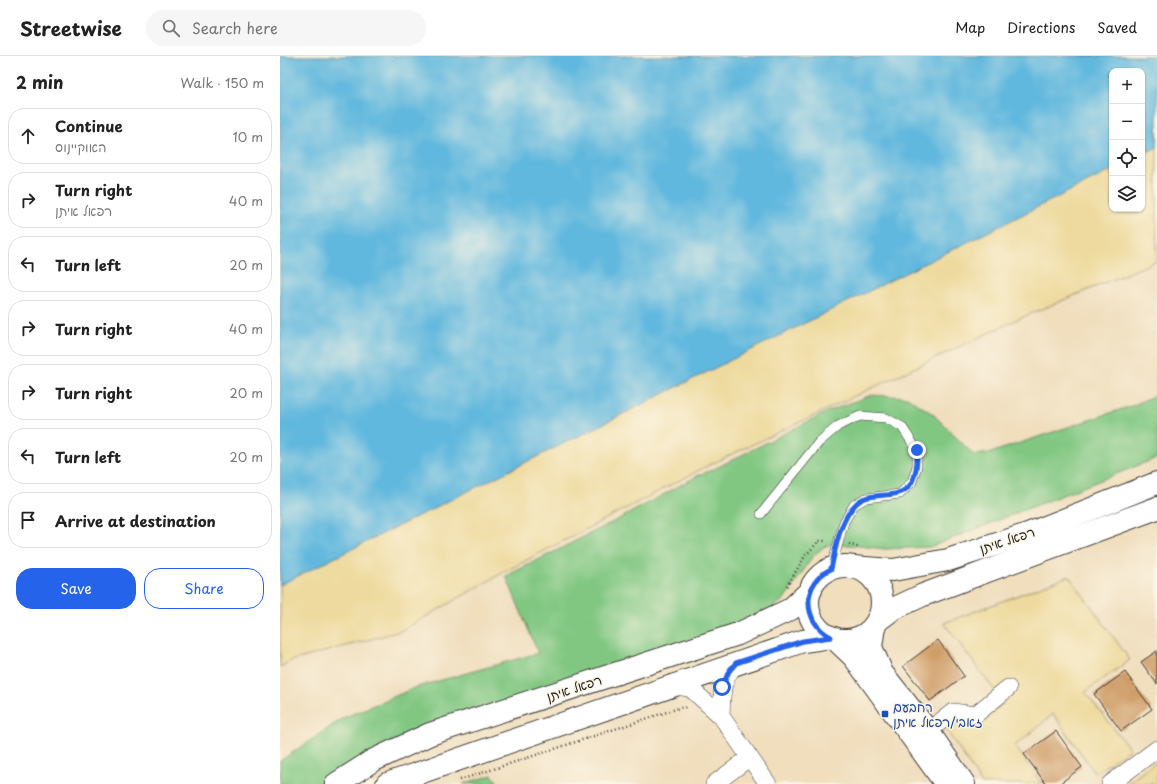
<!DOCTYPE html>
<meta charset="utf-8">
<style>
:root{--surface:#fff;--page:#f6f6f6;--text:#222;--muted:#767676;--line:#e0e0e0;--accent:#2563eb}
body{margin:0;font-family:"Playpen Sans","Playpen Sans Hebrew",sans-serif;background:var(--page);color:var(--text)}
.controls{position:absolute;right:12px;top:12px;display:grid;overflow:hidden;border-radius:8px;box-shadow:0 1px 3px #0004}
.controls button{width:36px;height:36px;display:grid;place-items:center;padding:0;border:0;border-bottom:1px solid var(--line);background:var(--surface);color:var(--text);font:20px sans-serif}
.stop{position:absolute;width:12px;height:12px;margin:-9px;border:3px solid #2563eb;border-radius:50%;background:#fff}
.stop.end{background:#2563eb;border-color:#fff;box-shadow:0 1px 4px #0008}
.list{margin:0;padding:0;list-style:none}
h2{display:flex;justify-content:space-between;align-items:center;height:52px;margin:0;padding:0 16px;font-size:17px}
h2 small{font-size:13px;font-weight:400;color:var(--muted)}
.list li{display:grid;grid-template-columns:26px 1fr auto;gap:12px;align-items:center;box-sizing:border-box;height:56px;margin:0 8px 8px;padding:0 8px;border:1px solid var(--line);border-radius:16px}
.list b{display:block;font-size:15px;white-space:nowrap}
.list p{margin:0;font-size:13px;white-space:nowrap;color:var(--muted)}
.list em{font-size:13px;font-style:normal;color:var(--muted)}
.actions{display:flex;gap:8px;padding:12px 16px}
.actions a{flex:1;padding:9px 0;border:1px solid var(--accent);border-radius:16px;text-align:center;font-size:14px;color:var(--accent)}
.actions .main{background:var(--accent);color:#fff}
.icon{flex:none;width:22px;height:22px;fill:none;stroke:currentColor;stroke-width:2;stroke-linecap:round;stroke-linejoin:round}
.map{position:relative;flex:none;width:877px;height:728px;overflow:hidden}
header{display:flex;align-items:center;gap:24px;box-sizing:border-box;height:56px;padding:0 20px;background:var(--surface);border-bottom:1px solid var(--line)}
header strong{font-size:19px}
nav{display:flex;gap:22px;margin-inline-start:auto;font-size:14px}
.search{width:280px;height:36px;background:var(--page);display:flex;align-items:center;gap:10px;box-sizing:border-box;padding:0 14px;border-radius:22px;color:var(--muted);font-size:15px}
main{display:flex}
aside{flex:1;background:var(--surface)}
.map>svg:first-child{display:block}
.green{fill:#81c782;stroke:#4e724f}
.sand{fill:#eeda9e;stroke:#857b5d}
.water{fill:#61b8de;stroke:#3e6a7d}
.building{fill:#cf9d68}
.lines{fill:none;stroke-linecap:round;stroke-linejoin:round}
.lane-casing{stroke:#3c3934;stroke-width:10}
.street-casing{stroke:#3c3934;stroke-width:18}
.secondary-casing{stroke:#3c3934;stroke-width:24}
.path{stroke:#3c3934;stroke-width:2.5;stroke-dasharray:1 3;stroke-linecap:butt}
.lane{stroke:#fff;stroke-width:9}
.street{stroke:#fff;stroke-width:17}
.secondary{stroke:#fff;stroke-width:22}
.route{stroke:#2563eb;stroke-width:5}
.transit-dot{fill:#1a4fb4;stroke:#fcf5e5;stroke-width:1.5}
.labels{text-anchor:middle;stroke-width:3;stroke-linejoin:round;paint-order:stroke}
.street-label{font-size:13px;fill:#1c1c1c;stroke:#fcf5e5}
.transit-label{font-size:13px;fill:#164399;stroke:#fcf5e5;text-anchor:start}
</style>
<header>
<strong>Streetwise</strong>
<div class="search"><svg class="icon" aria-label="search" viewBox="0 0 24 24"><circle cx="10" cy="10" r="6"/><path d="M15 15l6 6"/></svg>Search here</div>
<nav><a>Map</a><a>Directions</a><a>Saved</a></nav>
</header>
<main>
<aside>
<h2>2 min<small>Walk · 150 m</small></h2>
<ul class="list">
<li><svg class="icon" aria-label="ahead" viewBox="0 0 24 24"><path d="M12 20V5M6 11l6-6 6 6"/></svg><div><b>Continue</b><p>האוקיינוס</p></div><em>10 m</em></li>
<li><svg class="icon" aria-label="right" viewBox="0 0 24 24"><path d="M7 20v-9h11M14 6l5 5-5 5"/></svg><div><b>Turn right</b><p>רפאל איתן</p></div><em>40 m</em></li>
<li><svg class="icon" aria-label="left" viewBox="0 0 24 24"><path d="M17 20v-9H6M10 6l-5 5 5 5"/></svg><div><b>Turn left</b></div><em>20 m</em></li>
<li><svg class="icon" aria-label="right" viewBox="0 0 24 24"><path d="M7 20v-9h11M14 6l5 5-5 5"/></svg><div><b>Turn right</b></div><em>40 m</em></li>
<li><svg class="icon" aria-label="right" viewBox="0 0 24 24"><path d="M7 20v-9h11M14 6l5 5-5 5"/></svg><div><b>Turn right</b></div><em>20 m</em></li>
<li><svg class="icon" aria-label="left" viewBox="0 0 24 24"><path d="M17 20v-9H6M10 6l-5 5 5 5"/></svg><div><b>Turn left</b></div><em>20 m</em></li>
<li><svg class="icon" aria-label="arrive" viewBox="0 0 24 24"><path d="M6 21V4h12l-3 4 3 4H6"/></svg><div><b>Arrive at destination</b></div></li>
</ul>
<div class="actions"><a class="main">Save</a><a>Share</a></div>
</aside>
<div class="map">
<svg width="877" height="728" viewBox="0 0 877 728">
<rect width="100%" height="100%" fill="#fcf5e5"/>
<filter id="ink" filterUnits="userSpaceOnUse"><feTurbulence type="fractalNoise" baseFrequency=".025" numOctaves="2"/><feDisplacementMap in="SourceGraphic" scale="8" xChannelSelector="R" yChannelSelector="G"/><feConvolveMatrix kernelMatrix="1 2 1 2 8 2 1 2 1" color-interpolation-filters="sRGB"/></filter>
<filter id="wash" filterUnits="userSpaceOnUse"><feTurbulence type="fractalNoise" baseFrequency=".012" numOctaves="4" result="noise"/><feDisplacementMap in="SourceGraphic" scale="16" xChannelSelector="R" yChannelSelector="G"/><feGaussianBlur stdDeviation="0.9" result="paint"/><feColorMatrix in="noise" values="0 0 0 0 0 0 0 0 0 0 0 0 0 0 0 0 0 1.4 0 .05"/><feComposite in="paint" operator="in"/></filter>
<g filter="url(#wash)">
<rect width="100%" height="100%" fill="#f0debd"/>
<g class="green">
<path d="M877,338v64l-227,89 -45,2 -35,-4 -25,1 -11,9 -30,44 -26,21 -384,134 -49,30h-45v-23l65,-44 72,-30 121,-34 -32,-77 113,-57 78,-43 17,-7 113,-57 44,-17 36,2 26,17 41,41 16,-2 144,-48z"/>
<path d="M212,719l7,9h-36z"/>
</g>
<g class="sand">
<path d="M877,72v133l-141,59 -307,145 -205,107 -103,59 -110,30 -11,6v-93l832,-423v58h30v-73z"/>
<path d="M789,520l61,84 -45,32 45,57 -35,24 -42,-59 -38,32 27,38h-60l-35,-53 7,-8 21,4 29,-24 -60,-80z"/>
<path d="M877,705v23h-30z"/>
</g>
<path class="water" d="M0,0h877v91l-15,8v-84h-30v99l-832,415z"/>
<g id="blocks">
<g class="building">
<path d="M658,584l26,36 -34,25 -27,-35z"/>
<path d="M877,595v33l-16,-22z"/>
<path d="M845,616l27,37 -31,22 -27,-37z"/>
<path d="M776,675l26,36 -23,17h-13l-22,-30z"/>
</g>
</g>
</g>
<g filter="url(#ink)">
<use href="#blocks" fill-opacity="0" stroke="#3c3934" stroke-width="1"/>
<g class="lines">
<defs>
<path id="lane" d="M481,458l58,-72 19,-16 22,-10 26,2 16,9 15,23v16l-5,16 -12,12 -34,4 -12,7 -10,17 -13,47"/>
<g id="street">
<path d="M394,630l16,2 31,28 47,68"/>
<path d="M441,660c1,-23 0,-35 15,-53"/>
<path d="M648,675l25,-19 22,3 33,-27"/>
<path d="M434,728l35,-26"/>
<path d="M830,728l47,-35"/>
</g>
<g id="secondary">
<circle cx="565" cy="547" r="37"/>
<path d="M571,511l42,3 55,-10 80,-26 129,-51"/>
<path d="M597,565l16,-12 30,-14 234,-87"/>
<path d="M594,570l-3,21 11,26 46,58 36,53"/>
<path d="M554,582l20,19 92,127"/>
<path d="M56,728l36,-23 58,-27 308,-100 53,-25 20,-19"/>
<path d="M107,728l416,-143 28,-4"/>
</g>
</defs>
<use href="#lane" class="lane-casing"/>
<use href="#street" class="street-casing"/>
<use href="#secondary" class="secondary-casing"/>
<g class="path">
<path d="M569,488l11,4"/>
<path d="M507,530l18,-30 14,-15h8"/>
<path d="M180,724l219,-72 8,-1"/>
</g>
<use href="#lane" class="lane"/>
<use href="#street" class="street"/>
<use href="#secondary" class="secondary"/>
</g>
</g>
<g class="lines" filter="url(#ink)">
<path class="route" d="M442,631l7,-16 7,-8 67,-22 28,-4c-29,-15 -30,-54 0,-68 5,-22 8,-46 23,-63 20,-25 65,12 63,-56"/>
</g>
<rect class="transit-dot" x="601" y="654" width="8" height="8" rx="2"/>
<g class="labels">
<g class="street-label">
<text transform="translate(727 484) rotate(-18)" y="5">רפאל איתן</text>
<text transform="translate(294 632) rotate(-18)" y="5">רפאל איתן</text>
</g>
<g class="transit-label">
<text x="613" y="656">רחבעם<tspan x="613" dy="15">זאבי/רפאל איתן</tspan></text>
</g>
</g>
</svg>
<div class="controls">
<button>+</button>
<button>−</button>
<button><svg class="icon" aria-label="locate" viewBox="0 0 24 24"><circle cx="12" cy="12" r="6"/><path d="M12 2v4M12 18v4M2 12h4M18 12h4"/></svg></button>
<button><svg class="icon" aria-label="layers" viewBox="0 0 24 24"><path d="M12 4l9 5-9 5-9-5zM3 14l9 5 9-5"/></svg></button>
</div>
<div class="stop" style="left:442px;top:631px"></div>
<div class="stop end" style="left:637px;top:394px"></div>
</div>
</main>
